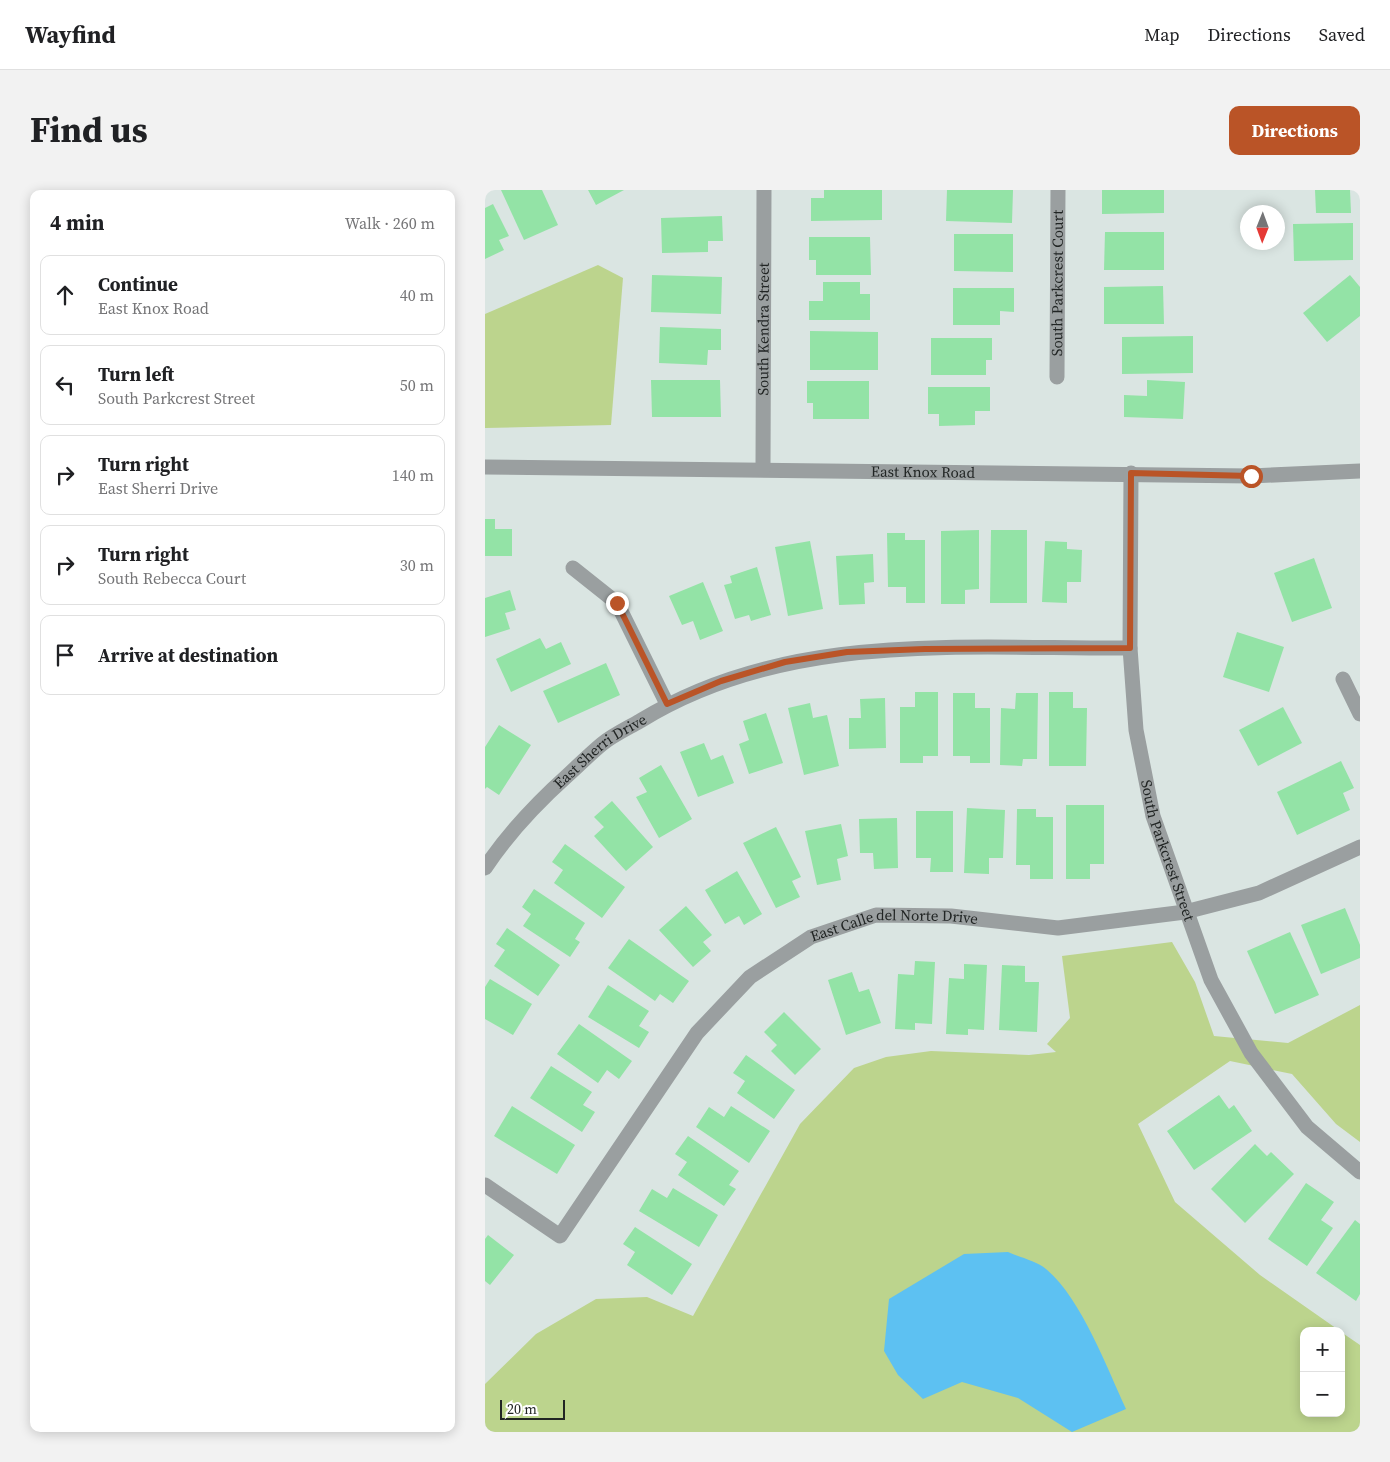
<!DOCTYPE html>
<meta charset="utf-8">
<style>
:root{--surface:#fff;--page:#f2f2f2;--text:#202124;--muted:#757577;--line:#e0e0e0;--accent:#ba5427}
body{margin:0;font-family:"Source Serif 4",serif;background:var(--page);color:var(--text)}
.controls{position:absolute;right:15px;bottom:15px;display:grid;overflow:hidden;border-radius:10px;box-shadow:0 2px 12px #0003}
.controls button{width:45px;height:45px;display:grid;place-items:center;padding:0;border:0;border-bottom:1px solid var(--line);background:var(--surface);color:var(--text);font:25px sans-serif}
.compass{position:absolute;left:755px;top:15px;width:45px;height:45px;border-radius:50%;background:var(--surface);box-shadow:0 2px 12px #0003;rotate:181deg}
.scale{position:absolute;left:15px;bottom:12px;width:65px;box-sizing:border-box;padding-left:5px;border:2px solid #212524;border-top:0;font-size:14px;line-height:18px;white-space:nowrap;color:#212524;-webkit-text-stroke:4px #fff;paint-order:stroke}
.stop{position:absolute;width:15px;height:15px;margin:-11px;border:4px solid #ba5427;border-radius:50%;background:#fff}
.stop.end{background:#ba5427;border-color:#fff;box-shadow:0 1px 5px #0008}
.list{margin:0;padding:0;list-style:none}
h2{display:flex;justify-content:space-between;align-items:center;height:65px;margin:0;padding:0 20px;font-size:21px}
h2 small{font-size:16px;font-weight:400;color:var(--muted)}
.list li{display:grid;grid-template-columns:32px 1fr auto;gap:15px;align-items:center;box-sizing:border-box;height:80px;margin:0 10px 10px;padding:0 10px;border:1px solid var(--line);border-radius:10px}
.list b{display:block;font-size:19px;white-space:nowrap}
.list p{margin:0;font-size:16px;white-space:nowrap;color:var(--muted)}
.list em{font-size:16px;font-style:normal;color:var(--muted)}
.icon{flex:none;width:28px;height:28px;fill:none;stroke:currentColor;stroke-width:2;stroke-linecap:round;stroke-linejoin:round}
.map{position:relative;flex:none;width:875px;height:1242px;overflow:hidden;border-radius:10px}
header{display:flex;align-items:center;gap:30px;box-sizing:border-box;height:70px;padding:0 25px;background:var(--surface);border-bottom:1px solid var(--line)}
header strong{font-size:24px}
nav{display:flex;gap:28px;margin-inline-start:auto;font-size:18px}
.intro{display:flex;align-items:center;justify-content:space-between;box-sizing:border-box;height:120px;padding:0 30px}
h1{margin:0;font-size:35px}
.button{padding:12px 22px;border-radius:10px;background:var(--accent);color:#fff;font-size:18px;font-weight:700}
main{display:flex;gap:30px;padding:0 30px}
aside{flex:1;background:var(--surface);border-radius:10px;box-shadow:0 2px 12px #0003}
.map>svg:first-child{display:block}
.green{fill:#bcd48d}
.water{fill:#5dc1f2}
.building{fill:#93e3a6}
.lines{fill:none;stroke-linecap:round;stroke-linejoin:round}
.minor{stroke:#9a9fa0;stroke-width:15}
.route{stroke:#ba5427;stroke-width:6}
.labels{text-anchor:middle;stroke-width:4;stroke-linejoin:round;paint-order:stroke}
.street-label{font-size:15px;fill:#212524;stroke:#fff}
</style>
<header>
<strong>Wayfind</strong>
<nav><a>Map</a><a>Directions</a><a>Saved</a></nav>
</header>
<div class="intro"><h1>Find us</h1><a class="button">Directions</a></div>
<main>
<aside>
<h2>4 min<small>Walk · 260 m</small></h2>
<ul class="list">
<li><svg class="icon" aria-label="ahead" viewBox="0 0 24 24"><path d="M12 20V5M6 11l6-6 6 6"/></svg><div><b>Continue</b><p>East Knox Road</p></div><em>40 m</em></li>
<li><svg class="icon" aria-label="left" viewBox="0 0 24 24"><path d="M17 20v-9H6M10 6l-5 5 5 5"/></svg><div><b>Turn left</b><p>South Parkcrest Street</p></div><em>50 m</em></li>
<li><svg class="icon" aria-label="right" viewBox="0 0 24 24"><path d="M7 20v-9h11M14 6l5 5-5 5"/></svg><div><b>Turn right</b><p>East Sherri Drive</p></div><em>140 m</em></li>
<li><svg class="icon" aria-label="right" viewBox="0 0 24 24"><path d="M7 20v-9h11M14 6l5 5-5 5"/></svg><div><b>Turn right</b><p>South Rebecca Court</p></div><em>30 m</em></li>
<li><svg class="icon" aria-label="arrive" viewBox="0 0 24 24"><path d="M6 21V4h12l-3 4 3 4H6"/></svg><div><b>Arrive at destination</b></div></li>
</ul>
</aside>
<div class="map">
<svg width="875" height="1242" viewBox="0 0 875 1242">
<rect width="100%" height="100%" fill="#dae5e2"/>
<g class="green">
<path d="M113,75l25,13 -12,147 -126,3v-114z"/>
<path d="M687,752l23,40 19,54 74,7 72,-38v137l-24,-18 -44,-50 -62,-13 -92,63 37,78 85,73 80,56h-36v82h37v-81l19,13v87h-875v-48l51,-50 60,-35 51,-2 46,19 107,-192 54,-56 32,-11 45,-6 98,4 27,-3 -9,-8 23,-26 -8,-62z"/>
</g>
<path class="water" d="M523,1062c11,5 29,9 38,17 35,29 61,99 80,140l-54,23 -54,-34 -56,-16 -39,17 -25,-24 -14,-24 5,-52 75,-45z"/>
<g class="building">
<path d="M16,0h41l16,35 -34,15z"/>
<path d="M103,0h36l-28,15z"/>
<path d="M339,0h58v30l-71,1v-23h13z"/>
<path d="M462,0h66l-1,33 -66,-2z"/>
<path d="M617,0h62v23l-62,1z"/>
<path d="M830,0h35l1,23h-35z"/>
<path d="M8,14l16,32 -10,4 5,10 -19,9v-51z"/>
<path d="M237,26l1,25h-15v11l-46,1 -1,-35z"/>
<path d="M868,33v37l-59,1 -1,-37z"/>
<path d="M620,42h59v38h-60z"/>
<path d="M469,44h59v38l-59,-1z"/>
<path d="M324,47h61l1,38h-55v-15h-7z"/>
<path d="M167,85l70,2 -1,37 -70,-2z"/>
<path d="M865,85l10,12v29l-33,26 -24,-29z"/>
<path d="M338,92h37v12h10v26h-61v-19h14z"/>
<path d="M678,96l1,38h-60v-37z"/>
<path d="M468,98h61v24l-14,-1v14h-47z"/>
<path d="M175,137l61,2v21h-13l-1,15 -48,-2z"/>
<path d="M325,141l68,1v38h-68z"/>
<path d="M708,146v37l-71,1v-37z"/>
<path d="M446,148h61v22h-6v15h-55z"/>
<path d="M166,190h69l1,37h-69z"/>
<path d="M662,190l38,2 -2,37 -59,-2v-22l23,1z"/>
<path d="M322,191h62v38h-56v-16h-6z"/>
<path d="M443,197h62v24h-15v14l-36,1v-12h-11z"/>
<path d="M0,329h10v10h17v27h-27z"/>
<path d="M494,340v59l-14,1v14h-24v-73z"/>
<path d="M506,340h36v73h-37z"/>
<path d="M402,343h18v7h20v63h-19v-16h-18z"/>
<path d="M325,351l13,68 -35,7 -13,-69z"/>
<path d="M560,351l22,1v7l15,1 -1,32h-14v21l-25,-1z"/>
<path d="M388,364l1,28 -10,1 1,21 -26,1 -3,-49z"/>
<path d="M829,368l18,50 -40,14 -18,-49z"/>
<path d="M272,377l14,48 -20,6 -2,-6 -14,4 -11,-34 8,-2 -2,-7z"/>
<path d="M218,392l20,49 -23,9 -7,-19 -11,4 -13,-29z"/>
<path d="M25,400l6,20 -11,3 5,16 -25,8v-39z"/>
<path d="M752,442l47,15 -15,45 -46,-15z"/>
<path d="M55,448l6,11 15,-7 10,22 -60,28 -15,-33z"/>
<path d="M121,473l14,32 -62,28 -15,-32z"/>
<path d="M430,502h23v64h-15v7h-23v-56h15z"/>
<path d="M564,502h24v16h14l-1,58h-37z"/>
<path d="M468,503h22v15h15v55h-20v-7h-17z"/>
<path d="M531,503h22l-1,66h-14l-1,7 -22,-1 1,-57 14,1z"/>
<path d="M400,508l1,50 -37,1v-31h12l-1,-19z"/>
<path d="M325,513l3,15 14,-3 12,51 -35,9 -16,-67z"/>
<path d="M798,517l19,36 -44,23 -19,-36z"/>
<path d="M281,523l17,50 -34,11 -10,-30 10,-4 -6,-19z"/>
<path d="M14,535l32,20 -32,50 -12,-8 -2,2v-42z"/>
<path d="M219,553l7,17 12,-5 11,28 -36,14 -18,-45z"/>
<path d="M856,571l13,27 -11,5 7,17 -53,25 -20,-43z"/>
<path d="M176,575l31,54 -33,19 -23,-41 11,-5 -8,-14z"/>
<path d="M127,611l41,46 -27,24 -32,-35 10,-9 -10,-10z"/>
<path d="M581,615h38v59h-14v15h-24z"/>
<path d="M482,618l38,2 -2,48h-14v16l-25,-1z"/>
<path d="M532,619h19v8h17v62h-23v-14h-14z"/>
<path d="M431,621h37v61h-23l1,-14h-15z"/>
<path d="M412,628l1,50 -24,1 -1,-16h-13l-1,-34z"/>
<path d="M356,634l7,32 -11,3 4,21 -24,5 -12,-54z"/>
<path d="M291,637l25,50 -9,4 8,16 -24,11 -33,-65z"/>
<path d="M80,654l60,43 -23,31 -48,-35 9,-13 -11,-8z"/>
<path d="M252,681l25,43 -18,11 -5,-9 -14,8 -20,-34z"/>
<path d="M49,699l51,34 -10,16 5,3 -10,15 -47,-31 8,-12 -9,-7z"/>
<path d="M201,716l26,29 -9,7 8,9 -18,16 -34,-37z"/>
<path d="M860,718l15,37v13l-39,16 -20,-49z"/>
<path d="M22,738l53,37 -22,31 -44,-30 11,-16 -9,-6z"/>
<path d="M805,742l29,63 -44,19 -28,-63z"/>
<path d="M144,749l60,42 -16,22 -13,-9 -5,7 -47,-33z"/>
<path d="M430,771l20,1 -3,62 -17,-1v7l-20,-1 3,-55 16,1z"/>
<path d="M479,774l23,1 -3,65 -16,-1v6l-22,-1 3,-56 15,1z"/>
<path d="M517,775l23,1v16h14l-2,50 -38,-2z"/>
<path d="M367,782l7,20 10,-3 12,34 -35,12 -18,-55z"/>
<path d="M5,789l42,25 -19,31 -28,-16v-32z"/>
<path d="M123,795l41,26 -10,15 10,6 -10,16 -51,-31z"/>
<path d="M299,822l37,37 -26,26 -24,-24 6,-6 -13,-13z"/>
<path d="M94,834l53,37 -13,18 -12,-9 -9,13 -41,-29z"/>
<path d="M261,865l49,35 -21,29 -37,-26 8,-12 -12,-8z"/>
<path d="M66,876l41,26 -9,13 12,7 -13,20 -52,-34z"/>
<path d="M734,905l10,14 5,-4 18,26 -58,39 -27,-39z"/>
<path d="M27,916l63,39 -18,29 -63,-38z"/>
<path d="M246,916l39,25 -21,32 -53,-36 13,-20 15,10z"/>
<path d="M203,946l51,35 -10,14 7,4 -12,17 -46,-31 9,-13 -12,-8z"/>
<path d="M770,954l12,12 4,-4 23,22 -49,49 -34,-34z"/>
<path d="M821,993l28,19 -13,18 12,8 -26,38 -39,-27z"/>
<path d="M188,998l45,27 -19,32 -60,-36 13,-22 15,9z"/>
<path d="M870,1030l5,4v70l-4,7 -40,-28z"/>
<path d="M150,1037l57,37 -20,31 -45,-30 8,-13 -12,-8z"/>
<path d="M3,1045l26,20 -24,30 -5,-4v-42z"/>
</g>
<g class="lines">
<g class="minor">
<path id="s1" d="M572,187l1,-187"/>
<path id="s2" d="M0,277l766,9 109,-5"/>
<path id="s3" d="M278,279l1,-279"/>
<path id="s4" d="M646,283l-1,175 6,82 17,86 58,164 40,73 56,74 53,45"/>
<path d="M88,378l44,35 50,101"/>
<path d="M858,489l17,35"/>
<path id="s5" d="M0,678c22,-33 54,-67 83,-93 11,-10 22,-21 34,-31 11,-9 26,-16 38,-23 147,-91 325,-72 490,-73"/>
<path id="s6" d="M0,995l75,51 137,-203 53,-56 61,-40 65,-22 75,1 107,12 127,-16 74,-19 101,-46"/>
</g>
</g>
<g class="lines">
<path class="route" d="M132,413l50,101 54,-23 64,-19 62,-10 78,-3 205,-1 1,-175 120,3"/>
</g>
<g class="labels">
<g class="street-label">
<text dy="5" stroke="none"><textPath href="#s1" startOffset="94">South Parkcrest Court</textPath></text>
<text dy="5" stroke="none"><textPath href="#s3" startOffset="140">South Kendra Street</textPath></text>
<text dy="5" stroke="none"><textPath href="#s2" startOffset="438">East Knox Road</textPath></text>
<text dy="5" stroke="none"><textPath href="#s5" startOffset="165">East Sherri Drive</textPath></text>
<text dy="5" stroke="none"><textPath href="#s4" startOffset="382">South Parkcrest Street</textPath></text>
<text dy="5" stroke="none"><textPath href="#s6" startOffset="571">East Calle del Norte Drive</textPath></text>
</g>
</g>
</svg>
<div class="controls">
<button>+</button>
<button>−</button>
</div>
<svg class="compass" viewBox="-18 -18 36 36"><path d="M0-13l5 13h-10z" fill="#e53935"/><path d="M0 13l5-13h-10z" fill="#757577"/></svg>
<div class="scale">20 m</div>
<div class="stop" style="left:766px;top:286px"></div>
<div class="stop end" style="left:132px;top:413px"></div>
</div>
</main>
